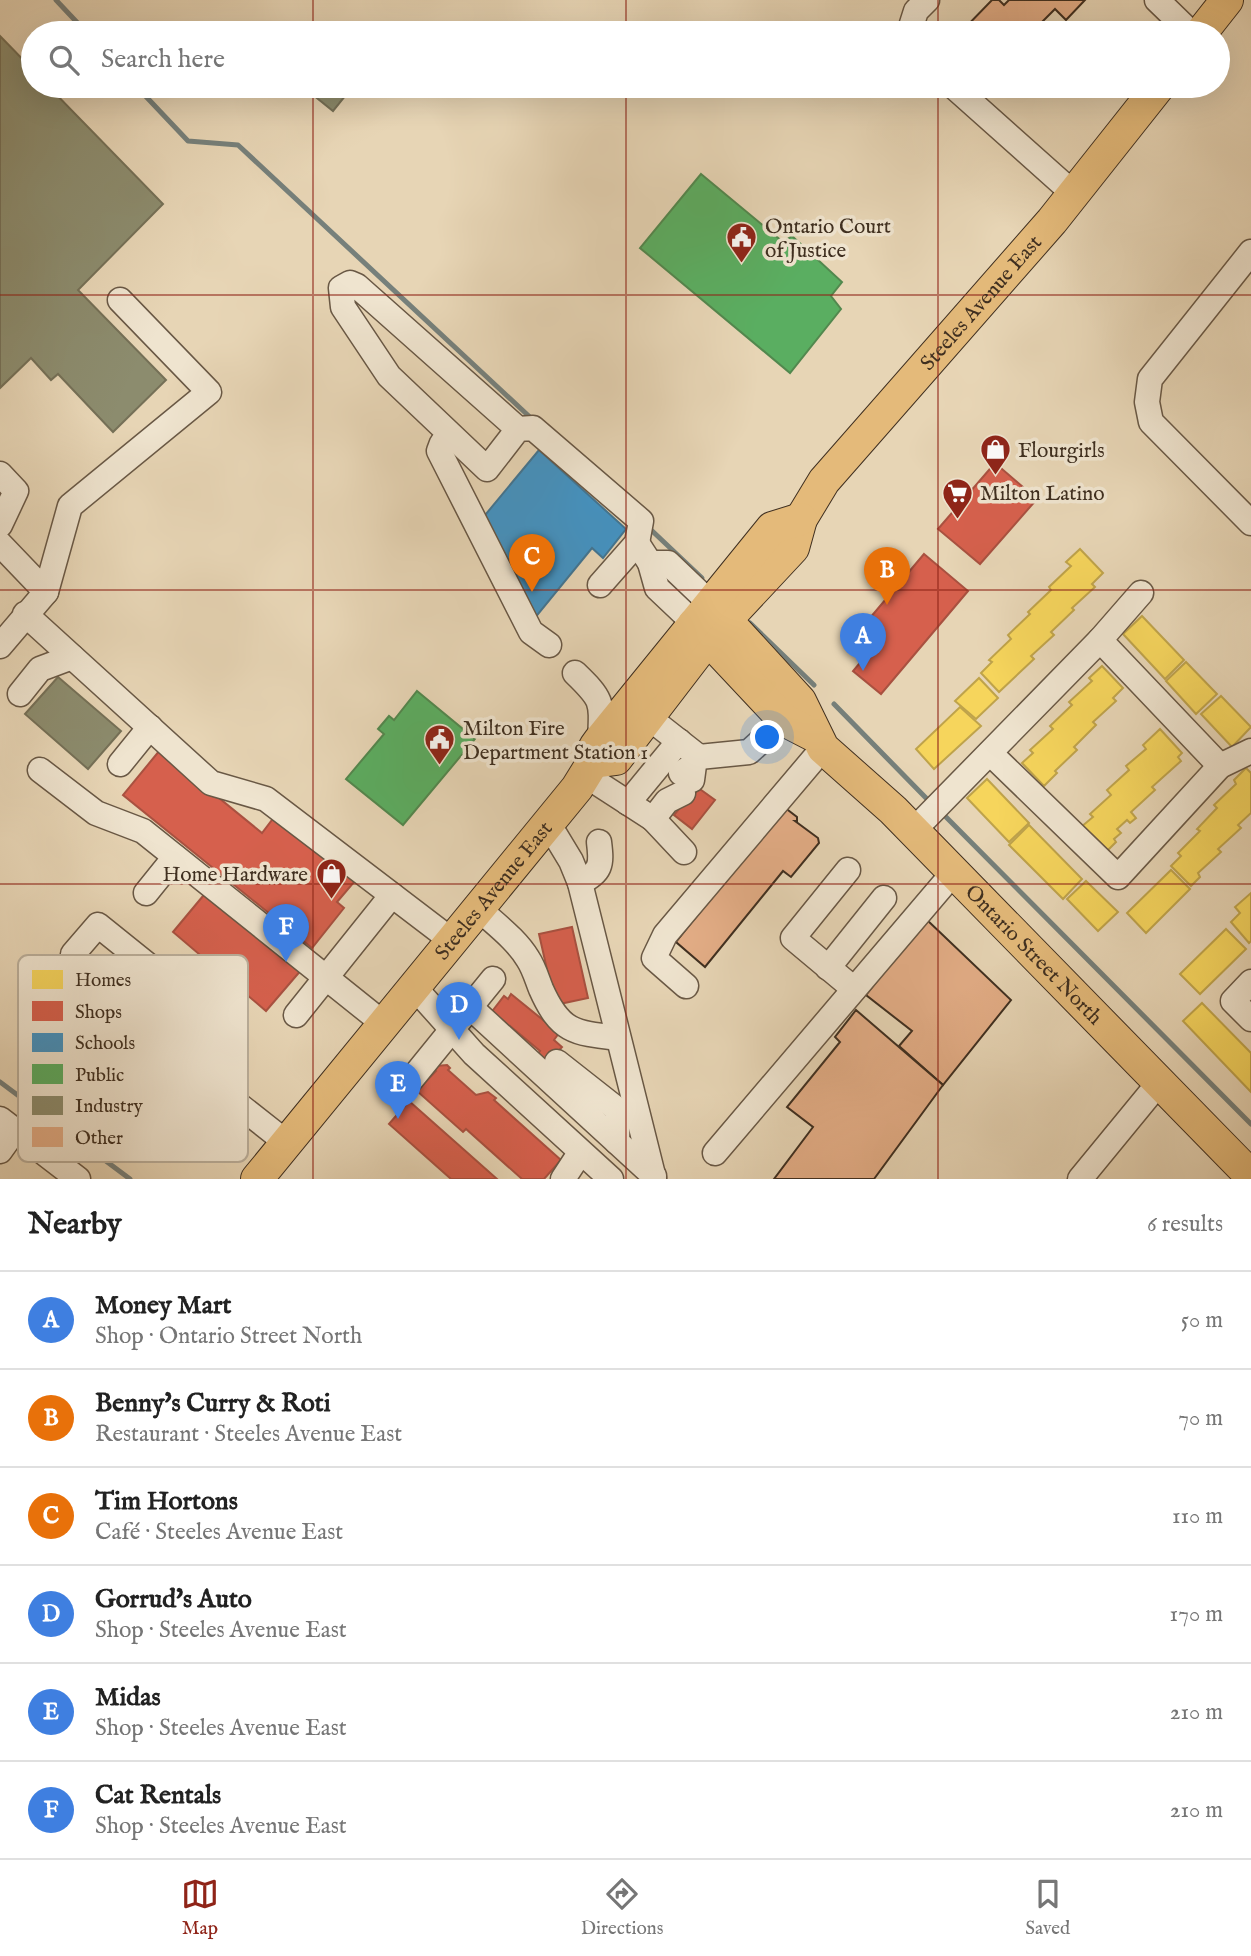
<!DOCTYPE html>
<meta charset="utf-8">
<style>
:root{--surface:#fff;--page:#f2f2f2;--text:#222;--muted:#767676;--line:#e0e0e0;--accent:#8f2418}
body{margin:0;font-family:"IM FELL English",serif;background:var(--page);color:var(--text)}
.you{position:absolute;left:768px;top:738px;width:24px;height:24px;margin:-18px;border:5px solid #fff;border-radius:50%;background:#1a73e8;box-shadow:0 0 0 10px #1a73e833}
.badge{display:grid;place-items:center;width:46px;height:46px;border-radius:50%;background:var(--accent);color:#fff;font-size:23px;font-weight:700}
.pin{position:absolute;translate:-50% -58px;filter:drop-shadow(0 2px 4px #0008)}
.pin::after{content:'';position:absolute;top:37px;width:24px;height:21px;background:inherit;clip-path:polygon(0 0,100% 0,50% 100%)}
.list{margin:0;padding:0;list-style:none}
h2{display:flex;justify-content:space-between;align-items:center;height:91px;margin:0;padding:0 28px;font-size:30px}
h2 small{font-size:23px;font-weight:400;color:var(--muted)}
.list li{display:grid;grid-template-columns:46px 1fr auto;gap:21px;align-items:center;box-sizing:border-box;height:98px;padding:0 28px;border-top:2px solid var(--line)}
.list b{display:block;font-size:26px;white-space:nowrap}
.list p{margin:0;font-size:23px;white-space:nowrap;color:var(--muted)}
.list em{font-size:23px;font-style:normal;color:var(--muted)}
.icon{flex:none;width:38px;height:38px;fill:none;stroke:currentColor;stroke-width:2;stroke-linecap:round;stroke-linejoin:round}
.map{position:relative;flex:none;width:1251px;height:1179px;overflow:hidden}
.search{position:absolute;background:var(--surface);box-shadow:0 7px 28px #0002;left:21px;right:21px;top:21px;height:77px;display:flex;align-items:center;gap:18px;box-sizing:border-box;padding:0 24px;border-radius:38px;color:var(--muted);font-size:26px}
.sheet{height:679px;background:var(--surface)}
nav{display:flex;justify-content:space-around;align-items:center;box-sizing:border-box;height:98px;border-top:2px solid var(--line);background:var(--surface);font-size:19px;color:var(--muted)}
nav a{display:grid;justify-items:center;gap:4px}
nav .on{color:var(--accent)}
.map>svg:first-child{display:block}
.homes{fill:#f6d55c;stroke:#bfa34a;stroke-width:2}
.shops{fill:#d6604d;stroke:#a95140;stroke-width:2}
.schools{fill:#4393c3;stroke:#427592;stroke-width:2}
.public{fill:#5aae61;stroke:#52884e;stroke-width:2}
.industry{fill:#8c8c6e;stroke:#757057;stroke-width:2}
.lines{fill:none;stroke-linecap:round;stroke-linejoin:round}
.stream{stroke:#76807b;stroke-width:5}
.building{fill:#e3ad86;stroke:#3f2f20;stroke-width:2}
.minor-casing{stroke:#695845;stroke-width:27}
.major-casing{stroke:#3f2f20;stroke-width:34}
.minor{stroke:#efe4cf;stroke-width:24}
.major{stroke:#e4ba7a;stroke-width:32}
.grid{fill:none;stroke:#8f2418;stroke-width:2;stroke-opacity:0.55}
.labels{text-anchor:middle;stroke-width:7;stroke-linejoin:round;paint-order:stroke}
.poi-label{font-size:21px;fill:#3f2f20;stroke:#efe4cf;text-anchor:start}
.street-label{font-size:21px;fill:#3f2f20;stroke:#efe4cf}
.key{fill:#efe4cf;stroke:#baae9a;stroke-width:2}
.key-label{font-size:19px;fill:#3f2f20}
</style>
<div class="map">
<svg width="1251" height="1179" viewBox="0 0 1251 1179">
<rect width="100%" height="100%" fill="#e7d5b5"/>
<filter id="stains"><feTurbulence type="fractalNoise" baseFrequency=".00286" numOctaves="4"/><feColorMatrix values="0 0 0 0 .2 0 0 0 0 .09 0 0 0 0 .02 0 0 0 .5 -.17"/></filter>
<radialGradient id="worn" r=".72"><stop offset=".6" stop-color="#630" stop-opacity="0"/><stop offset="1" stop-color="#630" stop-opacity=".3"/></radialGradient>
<g class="homes">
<path d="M1080,549l23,24 -11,11 3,3 -23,21 2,2 -23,22 3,3 -23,21 3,3 -35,33 -18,-19 11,-11 -3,-2 22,-21 -3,-4 22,-21 -2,-2 23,-22 -2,-3 22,-21 -5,-4z"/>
<path d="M1142,616l42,44 -19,19 -42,-45z"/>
<path d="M1186,662l31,32 -21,20 -30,-33z"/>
<path d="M1102,666l21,22 -10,10 3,3 -23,21 3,3 -22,22 3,3 -22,21 2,2 -13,13 -22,-23 11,-10 -3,-3 23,-21 -3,-3 22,-21 -3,-3 23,-21 -3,-3z"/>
<path d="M979,678l19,20 -22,21 -21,-18z"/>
<path d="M1221,696l30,31 -19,20 -31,-33z"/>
<path d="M960,707l21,19 -47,43 -18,-20z"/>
<path d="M1160,729l22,24 -4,4 3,4 -29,26 3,3 -24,22 5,6 -6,5 -3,-3 -10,9 4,4 -7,6 2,3 -11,11 -24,-26 12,-10 -3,-3 21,-19 -4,-5 22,-20 -3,-4 20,-17 -3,-4z"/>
<path d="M1246,768l5,5v40l-13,12 3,3 -23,21 3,3 -23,21 2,4 -9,9 -20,-20 10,-10 -3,-3 22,-22 -3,-2 20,-21 -3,-3 22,-21 -2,-4z"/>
<path d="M987,779l42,44 -20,19 -42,-44z"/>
<path d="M1029,825l53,54 -19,20 -54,-54z"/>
<path d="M1171,870l19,19 -44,44 -19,-20z"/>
<path d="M1086,881l32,31 -20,19 -31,-32z"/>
<path d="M1251,893v48l-2,2 -18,-21 9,-9 -5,-6z"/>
<path d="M1226,929l20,20 -46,45 -20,-20z"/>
<path d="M1202,1003l49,50v39l-68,-71z"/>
</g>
<g class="shops">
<path d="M995,463l42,36 -57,65 -42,-35z"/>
<path d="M924,554l44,37 -87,103 -28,-23 11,-13 -16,-14z"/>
<path d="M160,750l102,83 13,-17 80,65 -18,21 7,6 -32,40 -189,-153z"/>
<path d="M697,787l18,13 -23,29 -18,-14z"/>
<path d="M208,890l94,79 -36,42 -93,-79z"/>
<path d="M572,927l16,71 -33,7 -16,-71z"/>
<path d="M511,994l48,39 -5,7 8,7 -15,16 -10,-8 3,-4 -30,-25 -2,3 -18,-15 14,-18 4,3z"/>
<path d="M447,1065l3,3 -2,2 28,25 12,-3 8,6 -2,2 67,60 -17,19h-22l-56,-50 -3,3 -46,-41 19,-20 -2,-2 2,-3z"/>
<path d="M409,1101l88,78h-46l-62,-55z"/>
</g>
<path class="schools" d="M539,450l87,79 -23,29 -11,-10 -62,76 -49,-104z"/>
<g class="public">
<path d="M701,174l82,68 9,-6 50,46 -11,14 10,13 -51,64 -150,-125z"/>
<path d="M417,691l58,48 -72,86 -57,-46 38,-45 -6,-5 11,-13 5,4z"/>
</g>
<g class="industry">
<path d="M0,36l33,34v16h15l115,118 -85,86 88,90 -53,52 -55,-58 -7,6 -20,-22 -31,30z"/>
<path d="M302,86h43l5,4 -17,21z"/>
<path d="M58,677l63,54 -33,38 -63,-55z"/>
</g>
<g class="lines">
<g class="stream">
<path d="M56,0l31,33"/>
<path d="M136,86l52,55 50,4 295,275"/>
<path d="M648,527l54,51"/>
<path d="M750,623l64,62"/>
<path d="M834,704l92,94"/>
<path d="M946,817l305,307"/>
<path d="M0,1082l130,97"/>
</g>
</g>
<g class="building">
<path d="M992,0h7l5,5 5,-5h76l-19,20 -11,-11 -22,22 2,2h-75z"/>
<path d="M784,807l13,10v4h-2l23,17 1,5 -28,34 -8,-6 -78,96 -29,-25z"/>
<path d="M926,919l85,81 -68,85 -44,-39 13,-15 -46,-36z"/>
<path d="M856,1010l87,75 -69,94h-100l39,-52 -26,-20 53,-65 -5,-5z"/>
</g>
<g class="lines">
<defs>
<g id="minor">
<path d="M1157,0l34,33"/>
<path d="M909,33l7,-22 11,-11"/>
<path d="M953,86l121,108"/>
<path d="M1251,252l-101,127 -3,23 4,20 100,101"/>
<path d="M518,429l-161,-143 -7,-3 -9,5 2,19 46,69 98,93 31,-40 15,-1 108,93 -4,22 -37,42"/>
<path d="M452,437l-10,6 -3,8 92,181 18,13"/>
<path d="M0,474l16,17 -16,34"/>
<path d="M637,543l13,20 7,25 37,35"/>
<path d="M0,544l46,48"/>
<path d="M650,563h18l43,41"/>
<path d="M25,614l186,169 55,16 185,141"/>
<path d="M1100,640l120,126"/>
<path d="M0,646l46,-54 24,-86 139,-114 -89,-92"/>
<path d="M575,673c28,27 27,28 25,67"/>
<path d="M20,694l20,-25 32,-12"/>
<path d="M648,717l51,40 50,-5 35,-32"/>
<path d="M990,753l128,124 102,-111 31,-15"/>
<path d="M120,764l30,-37"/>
<path d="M40,770l56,43 47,18 241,193"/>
<path d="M681,773l13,-8 -2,15"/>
<path d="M585,775l68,44 14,-18 16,-8"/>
<path d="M628,803l51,-62"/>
<path d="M653,819l31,33"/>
<path d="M548,823l23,38 9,22 74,296"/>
<path d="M913,831l187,-191 41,-47"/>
<path d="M848,870l-55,68 61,51"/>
<path d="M580,883c21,-12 22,-17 19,-41"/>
<path d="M146,893l29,-36"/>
<path d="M478,908c17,16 38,31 50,51 6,9 9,20 13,30 19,43 33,44 77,49"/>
<path d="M828,968l56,-70"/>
<path d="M1251,982l-18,19 18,18"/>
<path d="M686,986l-32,-28 11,-23 158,-187"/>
<path d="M414,987l60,67 137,125"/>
<path d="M469,1006l185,170"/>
<path d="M296,1015l96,-120"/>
<path d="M155,1039l-38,-20 -14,-27 -30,-38 25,-29 92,74 -35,40 132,104"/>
<path d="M557,1062l61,48 -1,32"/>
<path d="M411,1080l82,-101"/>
<path d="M0,1119l78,60"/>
<path d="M0,1151l15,-21"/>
<path d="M715,1153l239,-281"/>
<path d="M563,1179l17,-26"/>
<path d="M1080,1179l78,-95"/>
</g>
<g id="major">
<path d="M1201,33l26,-33"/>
<path id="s1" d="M712,605l88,96 23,47 70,62 358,366"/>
<path d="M694,624l90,96 31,16"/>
<path id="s2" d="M593,762l23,-3 92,-120 85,-91 8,-29 23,-38 228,-260 107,-135"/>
<path id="s3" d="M257,1179l320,-391 16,-26 2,-15 5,-7 172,-212 29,-9"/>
</g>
</defs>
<use href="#minor" class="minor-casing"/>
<use href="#major" class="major-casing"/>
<use href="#minor" class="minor"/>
<use href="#major" class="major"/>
</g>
<path class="grid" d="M313,0v33M626,0v33M938,0v33M313,86v1093M626,86v1093M938,86v1093M0,295h1251M0,590h1251M0,884h1251"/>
<defs>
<symbol id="civic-pin" viewBox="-11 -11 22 30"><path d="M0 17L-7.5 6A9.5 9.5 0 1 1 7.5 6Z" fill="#8f2418" stroke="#efe4cf"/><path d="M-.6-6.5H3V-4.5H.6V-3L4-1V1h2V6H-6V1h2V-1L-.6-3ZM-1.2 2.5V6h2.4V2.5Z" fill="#fff"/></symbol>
<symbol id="shop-pin" viewBox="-11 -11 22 30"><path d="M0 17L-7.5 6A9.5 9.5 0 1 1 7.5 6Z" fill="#8f2418" stroke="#efe4cf"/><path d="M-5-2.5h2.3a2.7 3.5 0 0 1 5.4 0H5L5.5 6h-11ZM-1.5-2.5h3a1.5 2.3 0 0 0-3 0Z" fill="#fff"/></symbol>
<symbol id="supermarket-pin" viewBox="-11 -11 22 30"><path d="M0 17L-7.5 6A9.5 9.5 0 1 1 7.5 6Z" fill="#8f2418" stroke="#efe4cf"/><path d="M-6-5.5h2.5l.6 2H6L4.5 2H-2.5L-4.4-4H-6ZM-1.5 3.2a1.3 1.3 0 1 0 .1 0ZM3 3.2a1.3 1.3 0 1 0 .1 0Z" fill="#fff"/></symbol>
</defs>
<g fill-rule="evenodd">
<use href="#civic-pin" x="724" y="220" width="35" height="47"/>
<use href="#shop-pin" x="978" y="432" width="35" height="47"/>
<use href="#supermarket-pin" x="940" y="476" width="35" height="47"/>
<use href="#civic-pin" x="422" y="722" width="35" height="47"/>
<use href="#shop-pin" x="314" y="856" width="35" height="47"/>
</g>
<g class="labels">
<g class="poi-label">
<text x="765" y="233">Ontario Court<tspan x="765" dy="24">of Justice</tspan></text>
<text x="1018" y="457">Flourgirls</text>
<text x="980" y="500">Milton Latino</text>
<text x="463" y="735">Milton Fire<tspan x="463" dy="24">Department Station 1</tspan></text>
<text x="308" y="881" text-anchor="end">Home Hardware</text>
</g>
<g class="street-label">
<text dy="7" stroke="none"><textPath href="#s2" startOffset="611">Steeles Avenue East</textPath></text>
<text dy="7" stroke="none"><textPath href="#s3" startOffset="373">Steeles Avenue East</textPath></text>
<text dy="7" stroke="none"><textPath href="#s1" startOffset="478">Ontario Street North</textPath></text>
</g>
</g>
<rect x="18" y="955" width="230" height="207" rx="10" class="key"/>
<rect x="32" y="970" width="31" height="19" fill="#f6d55c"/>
<rect x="32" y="1001" width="31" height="20" fill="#d6604d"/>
<rect x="32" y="1033" width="31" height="19" fill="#4393c3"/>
<rect x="32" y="1064" width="31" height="20" fill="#5aae61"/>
<rect x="32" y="1096" width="31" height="19" fill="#8c8c6e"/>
<rect x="32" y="1127" width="31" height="20" fill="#e3ad86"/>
<g class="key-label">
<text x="75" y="986">Homes</text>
<text x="75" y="1018">Shops</text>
<text x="75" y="1049">Schools</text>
<text x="75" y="1081">Public</text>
<text x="75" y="1112">Industry</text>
<text x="75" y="1144">Other</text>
</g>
<rect width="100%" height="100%" filter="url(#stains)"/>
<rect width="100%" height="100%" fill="url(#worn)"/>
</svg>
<div class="you"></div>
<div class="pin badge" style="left:863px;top:671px;background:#3f7fe0">A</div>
<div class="pin badge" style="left:887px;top:605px;background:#e8710a">B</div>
<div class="pin badge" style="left:532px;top:592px;background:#e8710a">C</div>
<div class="pin badge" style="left:459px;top:1040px;background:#3f7fe0">D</div>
<div class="pin badge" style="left:398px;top:1119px;background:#3f7fe0">E</div>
<div class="pin badge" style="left:286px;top:962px;background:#3f7fe0">F</div>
<div class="search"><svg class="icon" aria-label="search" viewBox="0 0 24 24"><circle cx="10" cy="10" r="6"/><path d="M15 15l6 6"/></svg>Search here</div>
</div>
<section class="sheet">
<h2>Nearby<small>6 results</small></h2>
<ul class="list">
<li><span class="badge" style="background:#3f7fe0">A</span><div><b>Money Mart</b><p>Shop · Ontario Street North</p></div><em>50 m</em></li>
<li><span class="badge" style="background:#e8710a">B</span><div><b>Benny's Curry &amp; Roti</b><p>Restaurant · Steeles Avenue East</p></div><em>70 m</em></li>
<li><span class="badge" style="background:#e8710a">C</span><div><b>Tim Hortons</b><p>Café · Steeles Avenue East</p></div><em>110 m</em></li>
<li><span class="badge" style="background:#3f7fe0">D</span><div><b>Gorrud's Auto</b><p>Shop · Steeles Avenue East</p></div><em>170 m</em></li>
<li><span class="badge" style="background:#3f7fe0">E</span><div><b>Midas</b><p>Shop · Steeles Avenue East</p></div><em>210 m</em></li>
<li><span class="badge" style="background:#3f7fe0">F</span><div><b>Cat Rentals</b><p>Shop · Steeles Avenue East</p></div><em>210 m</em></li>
</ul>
</section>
<nav>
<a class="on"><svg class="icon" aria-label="map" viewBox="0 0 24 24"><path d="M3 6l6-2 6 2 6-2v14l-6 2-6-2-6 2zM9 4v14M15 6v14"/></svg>Map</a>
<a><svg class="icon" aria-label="directions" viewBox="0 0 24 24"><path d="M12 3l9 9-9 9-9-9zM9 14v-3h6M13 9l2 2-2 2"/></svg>Directions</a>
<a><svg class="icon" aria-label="saved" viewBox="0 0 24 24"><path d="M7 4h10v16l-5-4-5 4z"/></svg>Saved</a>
</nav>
